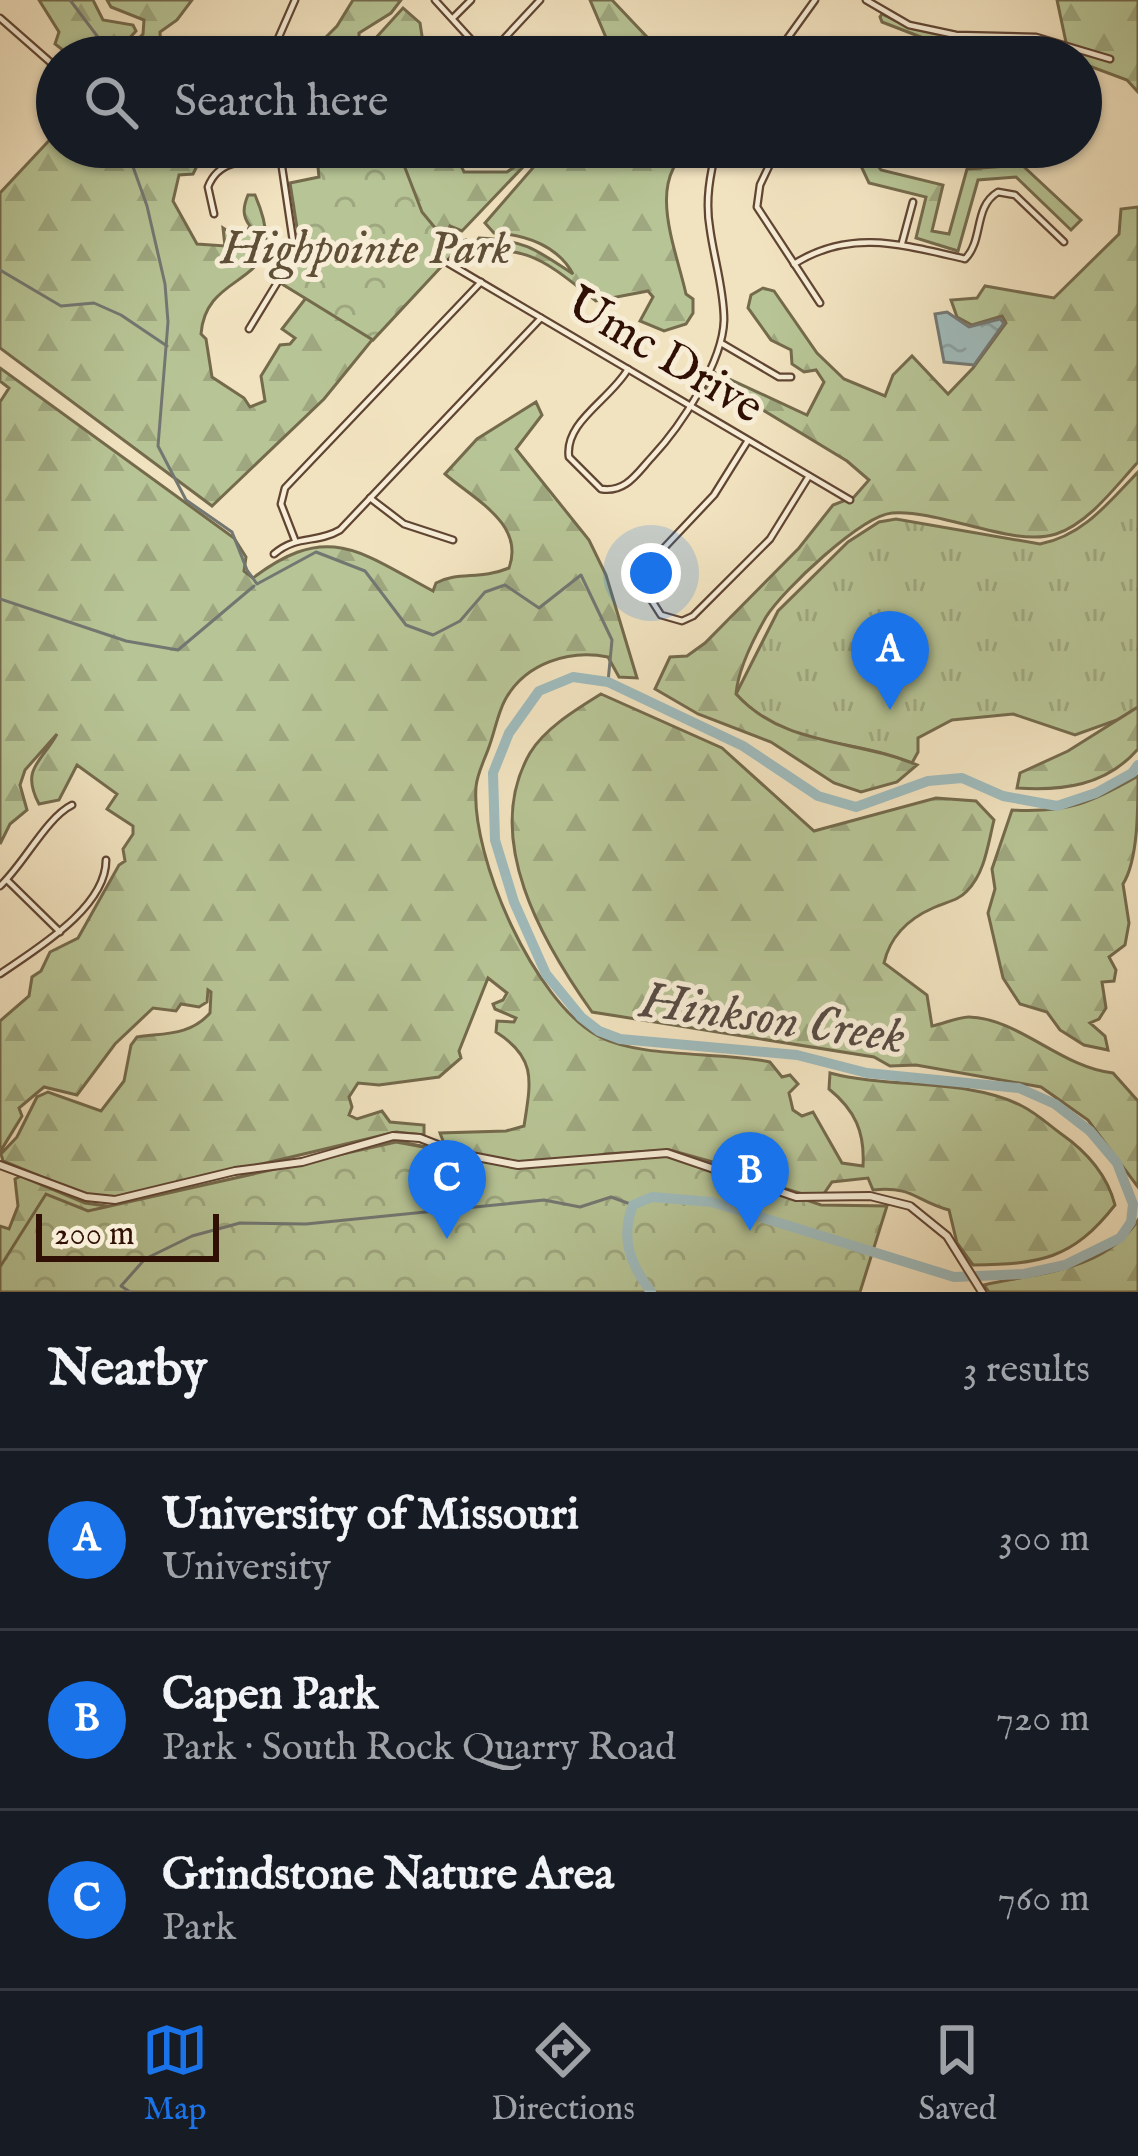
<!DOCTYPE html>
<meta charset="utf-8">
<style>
:root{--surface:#171b24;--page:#20242c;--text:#f1f3f6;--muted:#9ea1a6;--line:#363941;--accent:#1a73e8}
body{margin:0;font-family:"IM FELL English",serif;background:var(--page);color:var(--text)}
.scale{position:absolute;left:36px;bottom:30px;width:183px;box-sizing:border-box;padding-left:12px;border:6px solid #301004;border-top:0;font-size:33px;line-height:42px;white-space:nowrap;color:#301004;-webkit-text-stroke:9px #f7edd6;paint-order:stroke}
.you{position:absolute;left:651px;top:573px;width:42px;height:42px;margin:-30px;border:9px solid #fff;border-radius:50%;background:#1a73e8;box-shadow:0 0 0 18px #1a73e833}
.badge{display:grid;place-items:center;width:78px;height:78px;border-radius:50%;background:var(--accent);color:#fff;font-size:39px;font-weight:700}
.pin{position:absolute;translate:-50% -99px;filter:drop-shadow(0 3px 6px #0008)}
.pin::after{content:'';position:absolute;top:63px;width:42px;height:36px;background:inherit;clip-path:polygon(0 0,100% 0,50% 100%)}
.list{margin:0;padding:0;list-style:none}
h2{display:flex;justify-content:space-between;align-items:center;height:156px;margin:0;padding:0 48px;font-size:51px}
h2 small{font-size:39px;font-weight:400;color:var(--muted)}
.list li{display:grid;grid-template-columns:78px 1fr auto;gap:36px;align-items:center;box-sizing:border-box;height:180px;padding:0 48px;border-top:3px solid var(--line)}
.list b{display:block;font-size:45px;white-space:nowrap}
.list p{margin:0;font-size:39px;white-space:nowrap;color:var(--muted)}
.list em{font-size:39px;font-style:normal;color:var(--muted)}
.icon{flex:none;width:66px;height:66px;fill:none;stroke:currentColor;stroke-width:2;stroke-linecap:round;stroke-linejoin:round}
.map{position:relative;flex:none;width:1138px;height:1292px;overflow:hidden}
.search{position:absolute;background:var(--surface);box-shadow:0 3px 9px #0004;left:36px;right:36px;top:36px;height:132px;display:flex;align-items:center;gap:30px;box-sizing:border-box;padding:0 42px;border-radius:66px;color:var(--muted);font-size:45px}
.sheet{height:696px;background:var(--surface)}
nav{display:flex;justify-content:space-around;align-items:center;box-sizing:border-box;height:168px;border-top:3px solid var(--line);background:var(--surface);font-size:33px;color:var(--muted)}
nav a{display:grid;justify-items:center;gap:6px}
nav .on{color:var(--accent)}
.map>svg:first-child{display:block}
.grass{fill:url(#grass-tufts);stroke:#746a4c;stroke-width:3}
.forest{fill:url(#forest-firs);stroke:#746a4c;stroke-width:3}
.park{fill:url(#park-crowns);stroke:#746a4c;stroke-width:3}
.water{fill:url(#water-ripples);stroke:#737772;stroke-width:3}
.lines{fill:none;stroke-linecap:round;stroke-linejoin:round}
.stream{stroke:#737772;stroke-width:3}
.river{stroke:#9fbbbc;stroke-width:10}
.minor-casing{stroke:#604533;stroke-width:9}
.tertiary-casing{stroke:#604533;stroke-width:10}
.minor{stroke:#f7edd6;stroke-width:4.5}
.tertiary{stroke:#f7edd6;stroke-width:6}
.labels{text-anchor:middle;stroke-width:10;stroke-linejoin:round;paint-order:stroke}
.park-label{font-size:48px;font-style:italic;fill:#5f4f37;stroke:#f7edd6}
.street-label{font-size:48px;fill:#301004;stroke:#f7edd6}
.water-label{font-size:51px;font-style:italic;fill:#574c44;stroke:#f7edd6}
</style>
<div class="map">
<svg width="1138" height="1292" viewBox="0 0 1138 1292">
<defs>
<pattern id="grass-tufts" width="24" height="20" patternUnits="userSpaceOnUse" patternTransform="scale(3)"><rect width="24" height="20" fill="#b7c495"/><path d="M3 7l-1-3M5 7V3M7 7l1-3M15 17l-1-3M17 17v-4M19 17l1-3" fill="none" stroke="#9ea77f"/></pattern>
<pattern id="forest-firs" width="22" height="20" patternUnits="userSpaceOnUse" patternTransform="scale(3)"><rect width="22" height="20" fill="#b7c495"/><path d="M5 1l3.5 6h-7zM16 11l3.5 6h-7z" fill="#9ea77f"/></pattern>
<pattern id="park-crowns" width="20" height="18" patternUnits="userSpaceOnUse" patternTransform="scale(3)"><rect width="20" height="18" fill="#b7c495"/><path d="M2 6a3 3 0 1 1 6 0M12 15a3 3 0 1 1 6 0" fill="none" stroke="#9ea77f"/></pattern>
<pattern id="water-ripples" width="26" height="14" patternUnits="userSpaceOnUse" patternTransform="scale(3)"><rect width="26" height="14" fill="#9fbbbc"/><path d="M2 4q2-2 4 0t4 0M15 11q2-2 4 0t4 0" fill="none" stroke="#89a0a0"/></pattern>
</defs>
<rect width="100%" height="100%" fill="#f2e3c0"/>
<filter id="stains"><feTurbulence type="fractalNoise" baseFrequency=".00167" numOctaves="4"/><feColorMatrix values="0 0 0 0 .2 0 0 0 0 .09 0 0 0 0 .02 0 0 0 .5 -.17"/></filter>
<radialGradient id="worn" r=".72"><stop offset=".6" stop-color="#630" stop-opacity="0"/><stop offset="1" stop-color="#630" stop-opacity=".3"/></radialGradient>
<path class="grass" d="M1138,472v235l-21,13 -42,15 -62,-21 -61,6 -34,18v14l-6,11c-62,-26 -127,-14 -176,-69l42,-83 70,-69 31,-20 17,-3 144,25c43,-8 69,-42 98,-72z"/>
<g class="forest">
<path d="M39,0h54l10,20 30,5 3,6 -12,13h-11l-9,13h-32l-17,-13 4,-12z"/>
<path d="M107,0h85l-15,20 -17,12 1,25h-40l22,-23 1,-14 -33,-13z"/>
<path d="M353,0h48l-10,13 -32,20v16l4,3 40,-44 17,15 4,26 25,8h-127l-15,-6 2,-10h13l15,-15z"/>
<path d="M590,0h22l35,37 -19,20h-32l14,-10z"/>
<path d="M1057,0h81v92l-11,-12 -46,-17v-6l-58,-5 -61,1 -80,-31 -2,-5 2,-3c58,32 121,20 185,33z"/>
<path d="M57,132v15h141l3,11 -8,16 -14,1 -6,26 24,43 28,2 -2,-18 14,9 7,-1 6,-10c-8,-10 -7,-19 -2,-31h7c42,97 -49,69 -54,139l5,5 6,38 32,21 6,9 15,-6 -4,-25 19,-31 10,-1 5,-6 -13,-9 24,-31 -22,-13 53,-138h115l12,25h43l24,-17 2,-8h9l-80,84 -12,-5 -8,23 6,8 -76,83 -48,59 -112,107 -212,-158v-155z"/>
<path d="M551,147h142c-49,31 -17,101 -7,147l7,5v14l-7,11 -22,7 -24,-10 13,-24 -5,-6 -52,10c-51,-40 -75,-64 -140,-41l-6,-4 1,-9 15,-7 9,4 4,-6c46,2 58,12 94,36 -15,-28 -48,-40 -79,-41l-9,-10z"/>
<path d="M865,147h13l-3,15 6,8 62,15 -11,46 17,3 18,-65 55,-4 59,55 -10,10 -55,-53 -38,3 -20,71 -42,-13 10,-41 -57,-14 -8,-17z"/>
<path d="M1138,207v255c-23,25 -49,61 -82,72 -43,14 -116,-25 -164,-21 -31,3 -109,77 -126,104 -12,21 -28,53 -30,77 48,53 120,45 181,71l-20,17 -36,10 -27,-9 -63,-41 -73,-28 -43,-25 15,-32 17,-1 18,-13 94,-95 34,-43 21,-8 15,-17 -22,-19 -127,-77 -15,8 9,-20 93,43 17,-33 -8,-12 -12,2 -12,-8 -1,-14 -20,-10 -23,-32 3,-13 12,-7 11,3 43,62 27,26 41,17 8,-21 19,-19 36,38 25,-26 33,-45 -4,-7 -30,9 -15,-8 -6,-17 26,-2 8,-12 69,12 65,-64 2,-25z"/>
<path d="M0,368l234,170 12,19 -2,14 9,7c75,-57 107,-26 180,13l3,-8c22,-12 44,-3 73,-15 16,-44 -34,-68 -64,-94l32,-35 59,-37 6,13 -26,34 73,91 17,35 31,103 -18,-1 -11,-20c-38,-8 -83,6 -103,43 -7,13 -10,30 -15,44 -4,13 -13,29 -14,43 -5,71 58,214 122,249 43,23 123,15 172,26l12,15 8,-2 8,9 -9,9 4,17 9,6 11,-4 29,51 21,3c2,-34 -8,-56 -34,-77l1,-16c60,16 139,5 192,33 14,7 26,18 38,27 26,18 47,41 55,72 -43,55 -75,59 -142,60l-16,-22 -8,-33c-34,-9 -35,-24 -76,-20l-5,-12 -36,4 -9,13 -14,1 -39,-12 -7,-8 -93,-26 -65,4 -605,138v-66l9,3 9,-23 -3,-27 6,-3 64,27 29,4 281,-66 96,18 -46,-13 -5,-13 66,-2 18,-5c7,-45 13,-68 -28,-94l1,-11 17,1 2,-4 -21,-9 -2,-5 10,-4 4,-7 -19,-15 -29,73 2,7 -22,19 -60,8 -21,-2 -9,14 3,10 -3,8 8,4 25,-8 8,11 34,3v10l-28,-3 -281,67 -30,-4 -82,-34 -2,-7 16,-17 20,-40 11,-5 53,19 23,-30 7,-36 6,-8c26,-4 53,-1 73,-24l1,-21 -3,-2 -1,12 -8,5 -18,-3 -5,7 -23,-3 -38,36 -38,51 -33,-8 -25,21 3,8 -22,36v-131l29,-25 3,-19 9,-6 9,-19 28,-14 41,-73 6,-4 -2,-12 10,-15v-8l-26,-17 10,-15 -40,-29 -18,35 -20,4c-19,-36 3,-42 18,-70l-32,36 -5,15 7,25 -17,14 -10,20v-442l9,-14 -9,-7z"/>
<path d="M601,694l121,54 92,83 122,-33 40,3 18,19c-6,24 -9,53 -27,71 -9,10 -22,11 -34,17 -25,11 -43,29 -49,55l43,32 5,31c11,-2 26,-9 37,-9 49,1 93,51 144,56l25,28v86l-50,-67 -47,-33 -125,-22 -26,1 -16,-9 -282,-45c-49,-69 -111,-174 -62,-259 15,-25 47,-44 71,-59z"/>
<path d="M1138,707v42c-32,37 -76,42 -121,39l3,-15 48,-22z"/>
<path d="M1138,776c0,34 0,84 -15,108l6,39 -4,22 -16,12 7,13 -2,11 -12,1 4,26 -7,11 -9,4 15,13 3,14 -24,-5 -24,-15 -13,-18 -27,-8 -17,-26 -15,-65 7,-24 -3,-20 20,-59c57,3 77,-7 126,-34z"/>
<path d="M1138,1220v72h-149l-5,-7c56,-13 119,-13 154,-65z"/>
</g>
<g class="park">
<path d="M316,147h81l25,65 33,40 -82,88 -91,-56 18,-37 -10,-64 29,-6z"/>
<path d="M396,1142l127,23 149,-11 149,51 66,1 -27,86h-860v-25l46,-73 42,17z"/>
</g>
<path class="water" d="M947,312l22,15 31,-8 4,4 -30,42 -30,-3 -9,-48z"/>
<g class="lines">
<g class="stream">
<path d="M70,0l43,57"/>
<path d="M135,147l-3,17 15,42 18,78 3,38 -10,124 28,54 46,32 15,38 10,14 59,-32 49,19 41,54 27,10 27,-14 25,-29 20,-7 34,23 42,-33 31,65 -4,42"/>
<path d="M0,270l61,36 33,-3 27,12 46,31"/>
<path d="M0,599l126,42 52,9 76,-64"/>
<path d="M130,1292l-9,-6 24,-27 47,-23 48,-13 66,1 238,-24 36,7 31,-10 22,8"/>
</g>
<path class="river" d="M651,1292c-21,-28 -31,-54 -18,-87l19,-8 60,5 242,75 70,-3 41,-9 55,-27 11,-16 2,-18 -16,-41 -27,-32 -35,-27 -36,-16 -152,-15 -70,-18 -177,-16 -21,-8 -18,-14 -35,-43 -32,-72 -19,-62 -2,-67 16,-40 30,-42 34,-14 35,5 135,64 75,50 38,11 72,-26 34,-3 41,18 54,10 39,-13 36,-20 6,-8"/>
<defs>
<g id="minor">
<path d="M435,0l52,57"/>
<path d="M866,0l43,25 47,10 80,2 74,22"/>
<path d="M454,17l17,-17"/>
<path d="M0,18l57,50"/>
<path d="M270,57l25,-57"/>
<path d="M487,57l53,-57"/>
<path d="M774,57l41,-57"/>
<path d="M778,147l-18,38 -3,22 63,96"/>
<path d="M777,150l39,1"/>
<path d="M214,214l-6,-27c12,-32 46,-25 75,-26"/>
<path d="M902,243l11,-41"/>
<path d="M448,263l402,237"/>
<path d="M794,264c57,-36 110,-19 171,-5 19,-19 8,-52 33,-67l17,3 49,47"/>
<path d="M249,329l42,-69 3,-12 -15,-101"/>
<path d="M721,343l58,34h12"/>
<path d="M628,369c-18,31 -64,53 -59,88l32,32c25,4 36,-16 51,-32 29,-31 71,-95 72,-137 0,-31 -10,-61 -14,-91 -5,-28 0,-55 7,-82"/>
<path d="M747,442l-33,53 -68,72 -1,23 16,25 21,6 11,-5 77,-77 39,-63"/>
<path d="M370,498l34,26 49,16"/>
<path d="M295,540l-14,-36 4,-16 196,-206"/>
<path d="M274,554c24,-20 42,-10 66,-24l201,-212"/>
<path d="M7,880l53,52"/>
<path d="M0,886c24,-22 46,-68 72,-81"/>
<path d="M0,974c36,-25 106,-66 106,-114"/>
</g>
<path id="tertiary" d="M0,1165l86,32 29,3 120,-29 67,-9 91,-26 27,2 41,16 57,11 149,-12 129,44 74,-1 40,10 37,30 35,56"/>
</defs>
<use href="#minor" class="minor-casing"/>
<use href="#tertiary" class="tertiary-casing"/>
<use href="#minor" class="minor"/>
<use href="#tertiary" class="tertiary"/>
</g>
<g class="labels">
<g class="park-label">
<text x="366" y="263">Highpointe Park</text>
</g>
<g class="street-label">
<text transform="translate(666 353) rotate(31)" y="17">Umc Drive</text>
</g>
<g class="water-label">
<text transform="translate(773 1016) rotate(8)" y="18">Hinkson Creek</text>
</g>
</g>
<rect width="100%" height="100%" filter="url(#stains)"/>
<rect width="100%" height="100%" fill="url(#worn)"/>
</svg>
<div class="scale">200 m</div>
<div class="you"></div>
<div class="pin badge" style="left:890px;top:710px">A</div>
<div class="pin badge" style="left:750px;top:1231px">B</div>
<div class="pin badge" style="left:447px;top:1239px">C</div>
<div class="search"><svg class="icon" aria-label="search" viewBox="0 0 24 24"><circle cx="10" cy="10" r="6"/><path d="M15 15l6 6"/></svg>Search here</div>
</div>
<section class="sheet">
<h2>Nearby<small>3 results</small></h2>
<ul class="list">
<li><span class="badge">A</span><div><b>University of Missouri</b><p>University</p></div><em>300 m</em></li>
<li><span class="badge">B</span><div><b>Capen Park</b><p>Park · South Rock Quarry Road</p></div><em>720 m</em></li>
<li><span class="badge">C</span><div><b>Grindstone Nature Area</b><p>Park</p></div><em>760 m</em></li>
</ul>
</section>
<nav>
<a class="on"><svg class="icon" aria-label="map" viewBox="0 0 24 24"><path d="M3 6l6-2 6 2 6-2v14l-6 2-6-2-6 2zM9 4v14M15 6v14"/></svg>Map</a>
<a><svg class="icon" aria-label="directions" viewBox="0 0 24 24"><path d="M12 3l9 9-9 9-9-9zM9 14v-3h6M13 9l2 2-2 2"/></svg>Directions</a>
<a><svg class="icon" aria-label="saved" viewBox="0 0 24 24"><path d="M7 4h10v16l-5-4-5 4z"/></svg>Saved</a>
</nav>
